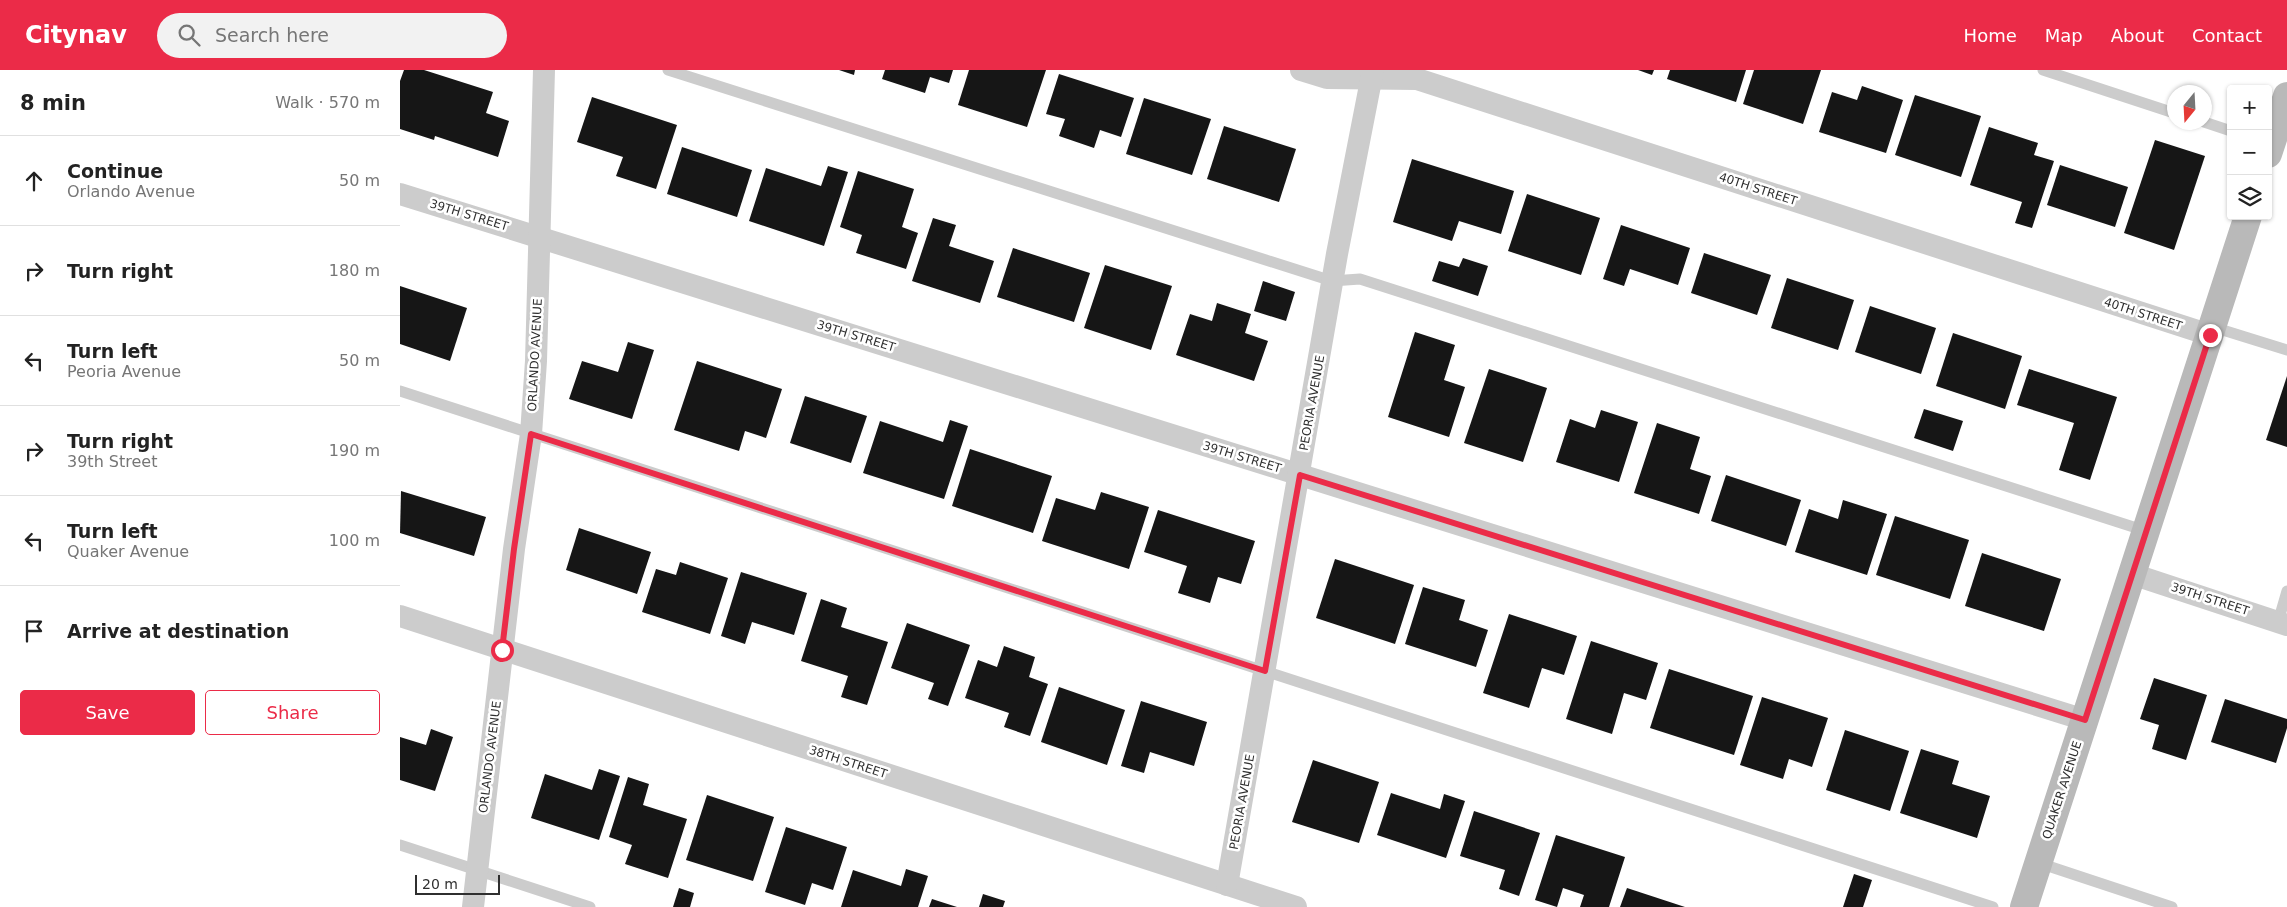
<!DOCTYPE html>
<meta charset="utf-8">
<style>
:root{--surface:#fff;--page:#f2f2f2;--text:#222;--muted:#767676;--line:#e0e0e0;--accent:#eb2b48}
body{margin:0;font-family:"DejaVu Sans",sans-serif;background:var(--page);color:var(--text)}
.controls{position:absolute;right:15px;top:15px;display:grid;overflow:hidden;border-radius:5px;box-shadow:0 1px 4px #0004}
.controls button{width:45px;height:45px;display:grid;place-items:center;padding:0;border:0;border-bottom:1px solid var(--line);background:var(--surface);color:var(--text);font:25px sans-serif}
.compass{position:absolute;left:1767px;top:15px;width:45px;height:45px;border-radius:50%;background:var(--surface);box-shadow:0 1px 4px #0004;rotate:198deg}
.scale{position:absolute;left:15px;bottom:12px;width:85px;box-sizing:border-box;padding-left:5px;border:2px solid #2f2f2f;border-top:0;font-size:14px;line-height:18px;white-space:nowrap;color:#2f2f2f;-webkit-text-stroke:4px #fff;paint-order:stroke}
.stop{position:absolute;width:15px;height:15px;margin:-11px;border:4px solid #eb2b48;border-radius:50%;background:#fff}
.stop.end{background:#eb2b48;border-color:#fff;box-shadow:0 1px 5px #0008}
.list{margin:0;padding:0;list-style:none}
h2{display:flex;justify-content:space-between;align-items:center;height:65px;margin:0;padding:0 20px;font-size:21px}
h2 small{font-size:16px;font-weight:400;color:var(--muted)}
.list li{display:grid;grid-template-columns:32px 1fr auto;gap:15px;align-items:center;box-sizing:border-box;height:90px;padding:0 20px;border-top:1px solid var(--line)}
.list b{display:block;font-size:19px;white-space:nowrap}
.list p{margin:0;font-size:16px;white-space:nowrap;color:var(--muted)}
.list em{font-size:16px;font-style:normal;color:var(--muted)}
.actions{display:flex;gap:10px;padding:15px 20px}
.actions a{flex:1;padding:11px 0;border:1px solid var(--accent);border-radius:5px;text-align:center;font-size:18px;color:var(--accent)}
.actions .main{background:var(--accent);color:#fff}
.icon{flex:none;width:28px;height:28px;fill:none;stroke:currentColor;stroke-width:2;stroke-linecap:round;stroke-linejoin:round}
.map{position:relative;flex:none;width:1887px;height:837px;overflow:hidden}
header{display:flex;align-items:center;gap:30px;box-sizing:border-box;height:70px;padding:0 25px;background:var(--accent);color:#fff}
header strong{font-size:24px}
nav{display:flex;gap:28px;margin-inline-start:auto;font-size:18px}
.search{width:350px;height:45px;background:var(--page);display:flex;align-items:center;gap:12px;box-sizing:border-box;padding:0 18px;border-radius:28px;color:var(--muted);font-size:19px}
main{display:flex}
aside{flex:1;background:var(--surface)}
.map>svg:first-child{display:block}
.building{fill:#161616}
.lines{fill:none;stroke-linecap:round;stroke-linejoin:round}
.lane{stroke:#ccc;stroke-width:11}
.street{stroke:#ccc;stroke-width:22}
.secondary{stroke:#b9b9b9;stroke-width:28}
.route{stroke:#eb2b48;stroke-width:6}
.labels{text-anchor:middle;stroke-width:5;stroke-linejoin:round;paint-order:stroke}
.street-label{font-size:12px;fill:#2f2f2f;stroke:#fff}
</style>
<header>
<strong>Citynav</strong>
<div class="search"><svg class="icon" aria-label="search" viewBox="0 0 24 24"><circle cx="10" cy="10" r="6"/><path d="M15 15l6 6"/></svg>Search here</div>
<nav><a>Home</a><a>Map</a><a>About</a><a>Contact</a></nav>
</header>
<main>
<aside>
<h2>8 min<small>Walk · 570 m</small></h2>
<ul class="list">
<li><svg class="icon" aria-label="ahead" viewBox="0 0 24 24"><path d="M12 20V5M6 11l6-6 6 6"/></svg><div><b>Continue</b><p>Orlando Avenue</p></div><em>50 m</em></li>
<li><svg class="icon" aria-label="right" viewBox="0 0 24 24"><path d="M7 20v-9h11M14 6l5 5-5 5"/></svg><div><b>Turn right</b></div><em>180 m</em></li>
<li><svg class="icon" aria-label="left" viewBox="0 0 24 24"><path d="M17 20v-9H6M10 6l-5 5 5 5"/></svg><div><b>Turn left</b><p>Peoria Avenue</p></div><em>50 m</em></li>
<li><svg class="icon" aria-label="right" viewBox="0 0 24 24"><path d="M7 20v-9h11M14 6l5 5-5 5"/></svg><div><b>Turn right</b><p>39th Street</p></div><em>190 m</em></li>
<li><svg class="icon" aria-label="left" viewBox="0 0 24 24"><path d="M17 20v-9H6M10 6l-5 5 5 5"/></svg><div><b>Turn left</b><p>Quaker Avenue</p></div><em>100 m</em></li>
<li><svg class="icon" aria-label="arrive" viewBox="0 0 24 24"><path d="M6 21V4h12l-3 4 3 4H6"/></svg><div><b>Arrive at destination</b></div></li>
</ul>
<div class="actions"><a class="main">Save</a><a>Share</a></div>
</aside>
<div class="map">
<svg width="1887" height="837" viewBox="0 0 1887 837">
<rect width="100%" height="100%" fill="#fff"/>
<g class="building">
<path d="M4,0h20l69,22 -7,21 23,8 -11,36 -63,-21 -1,4 -34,-11v-48z"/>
<path d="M439,0h16l-1,5z"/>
<path d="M485,0h68l-4,13 -19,-6 -5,16 -43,-14z"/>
<path d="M569,0h77l-19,57 -69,-22z"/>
<path d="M1238,0h16l-2,5z"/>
<path d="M1270,0h76l-10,32 -69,-23z"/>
<path d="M1354,0h67l-18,54 -60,-20z"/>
<path d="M659,4l75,24 -13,39 -21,-7 -6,18 -35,-12 6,-17 -19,-5z"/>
<path d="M1462,16l41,14 -17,53 -67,-21 13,-40 25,8z"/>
<path d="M1515,25l66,21 -20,61 -66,-22z"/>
<path d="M192,27l85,28 -21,64 -40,-13 7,-19 -46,-15z"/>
<path d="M744,28l67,21 -19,56 -66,-21z"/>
<path d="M824,56l72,23 -17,53 -72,-23z"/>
<path d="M1589,57l49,16 -4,12 20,6 -22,67 -17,-5 7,-21 -52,-17z"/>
<path d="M1755,70l50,16 -31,94 -50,-17z"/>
<path d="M282,77l70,23 -15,47 -70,-23z"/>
<path d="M1012,89l102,32 -13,43 -42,-13 -7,20 -59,-19z"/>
<path d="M1660,95l68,22 -13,40 -68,-22z"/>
<path d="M428,96l20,6 -24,74 -75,-25 17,-53 55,18z"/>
<path d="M458,101l56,18 -12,38 16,6 -12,36 -50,-16 6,-18 -22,-8z"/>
<path d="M1127,124l73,24 -19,57 -73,-24z"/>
<path d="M533,148l23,7 -7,21 45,15 -14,42 -68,-22z"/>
<path d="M1221,155l69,23 -12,37 -48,-16 -6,17 -21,-7z"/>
<path d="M613,178l77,25 -16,49 -77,-25z"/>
<path d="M1304,183l67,22 -14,40 -66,-22z"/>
<path d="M1063,188l25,8 -10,30 -46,-15 7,-20 20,6z"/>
<path d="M705,195l67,21 -21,64 -67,-22z"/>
<path d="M1387,208l67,22 -16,50 -67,-22z"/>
<path d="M863,211l32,11 -9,29 -32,-10z"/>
<path d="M0,216l67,22 -17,53 -50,-17z"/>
<path d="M817,233l34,11 -6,19 23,8 -14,40 -78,-26 14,-41 22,7z"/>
<path d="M1470,236l66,22 -15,46 -66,-22z"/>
<path d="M1015,262l40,13 -11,35 21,7 -16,50 -61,-20z"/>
<path d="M1553,263l69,23 -17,53 -69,-23z"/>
<path d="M228,272l26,8 -22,69 -63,-20 13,-38 36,11z"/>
<path d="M297,291l85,28 -16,49 -21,-7 -6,20 -65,-21z"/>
<path d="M1089,299l58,19 -24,74 -59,-19z"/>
<path d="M1629,299l88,28 -27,83 -31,-10 15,-47 -57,-18z"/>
<path d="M1887,306v71l-21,-7z"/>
<path d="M405,326l62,20 -16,47 -61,-20z"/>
<path d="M1524,339l39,12 -10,30 -39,-13z"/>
<path d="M1201,340l37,12 -19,60 -63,-20 14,-43 25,9z"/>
<path d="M550,350l18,6 -24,73 -81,-26 17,-52 63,21z"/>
<path d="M1257,353l43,14 -10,32 21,7 -12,38 -65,-21z"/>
<path d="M570,379l82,27 -19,57 -81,-27z"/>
<path d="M1326,405l75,25 -15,46 -75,-25z"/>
<path d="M1,421l85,26 -12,39 -74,-23z"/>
<path d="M701,422l48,15 -20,62 -87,-28 14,-43 39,12z"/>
<path d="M1443,430l44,14 -20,61 -72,-23 14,-43 29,10z"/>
<path d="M758,440l97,31 -14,43 -23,-7 -8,26 -32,-10 9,-27 -43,-14z"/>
<path d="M1495,446l74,24 -19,59 -74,-24z"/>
<path d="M179,458l72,24 -14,42 -71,-24z"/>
<path d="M1582,483l79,26 -17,52 -79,-25z"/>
<path d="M935,489l79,26 -19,59 -79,-26z"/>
<path d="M280,492l48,16 -18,56 -68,-22 14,-43 20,6z"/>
<path d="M341,502l66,21 -13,42 -42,-13 -7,22 -24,-8z"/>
<path d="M1023,517l42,13 -6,20 29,10 -12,37 -71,-23z"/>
<path d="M421,529l26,9 -6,19 47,15 -21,63 -26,-8 7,-21 -47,-15z"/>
<path d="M1109,544l68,22 -13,39 -22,-7 -13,40 -46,-15z"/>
<path d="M507,553l63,22 -22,61 -20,-7 6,-16 -43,-15z"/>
<path d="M1191,571l67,22 -12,37 -22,-7 -12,41 -46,-15z"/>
<path d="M604,576l31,11 -6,20 19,7 -18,52 -26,-9 5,-14 -44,-15 13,-38 19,7z"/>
<path d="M1269,599l84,27 -19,59 -84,-27z"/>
<path d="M1754,608l53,17 -21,65 -34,-11 7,-24 -19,-6z"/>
<path d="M659,617l66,23 -18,55 -66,-23z"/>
<path d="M1362,627l66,21 -16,49 -23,-8 -6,20 -43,-14z"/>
<path d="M1825,629l62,20v9l-11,35 -65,-21z"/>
<path d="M741,631l66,21 -13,44 -44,-14 -6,21 -23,-7z"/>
<path d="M31,659l22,8 -18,54 -35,-11v-43l26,8z"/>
<path d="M1445,660l64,21 -19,60 -64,-21z"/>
<path d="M1521,679l38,12 -7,23 38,12 -13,42 -77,-25z"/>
<path d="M913,690l66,22 -20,61 -67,-21z"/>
<path d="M199,699l21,7 -21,64 -68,-22 14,-44 47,16z"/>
<path d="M228,707l21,7 -6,21 44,14 -19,59 -43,-14 7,-19 -23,-8z"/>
<path d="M991,723l49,16 4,-15 21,7 -19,57 -69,-23z"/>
<path d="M307,725l67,22 -21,64 -67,-21z"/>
<path d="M1074,741l66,22 -21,63 -20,-7 6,-19 -45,-14z"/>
<path d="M386,757l61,20 -14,43 -21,-7 -7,22 -40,-13z"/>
<path d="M1156,765l69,22 -16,50h-29l4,-12 -21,-7 -6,19 -22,-7z"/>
<path d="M506,799l22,7 -10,31h-77l12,-37 48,16z"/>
<path d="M1454,804l18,6 -9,27h-20z"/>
<path d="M279,818l15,5 -4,14h-17z"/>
<path d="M1227,818l58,19h-65z"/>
<path d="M583,824l22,7 -2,6h-24z"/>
<path d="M532,829l25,8h-28z"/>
</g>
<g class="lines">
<g class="lane">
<path d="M268,0l664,211 28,-2 786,252"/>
<path d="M1643,0l131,43"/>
<path d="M1804,52l27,9"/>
<path d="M1813,257l74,23"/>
<path d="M0,321l1593,516"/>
<path d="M1878,552l9,-31"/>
<path d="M0,775l190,62"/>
<path d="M1639,793l133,44"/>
</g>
<g class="street">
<path d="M901,0l26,8 90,1 793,256"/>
<path d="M0,124l1685,526"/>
<path d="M1732,504l155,51"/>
<path d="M0,546l896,291"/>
<path d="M827,815l110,-631 36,-184"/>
<path d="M73,837l41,-358 17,-115 5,-73 8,-291"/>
</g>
<g class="secondary">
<path d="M1868,84l19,-58"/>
<path d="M1624,837l224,-691"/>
</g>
</g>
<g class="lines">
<path class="route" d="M102,580l12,-101 17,-115 734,237 35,-196 785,245 125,-385"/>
</g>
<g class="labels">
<g class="street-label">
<text transform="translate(1358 119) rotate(18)" y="4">40TH STREET</text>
<text transform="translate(69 145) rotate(17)" y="4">39TH STREET</text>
<text transform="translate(1743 244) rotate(18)" y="4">40TH STREET</text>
<text transform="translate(456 266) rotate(17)" y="4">39TH STREET</text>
<text transform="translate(135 285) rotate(-87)" y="4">ORLANDO AVENUE</text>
<text transform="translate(912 333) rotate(-80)" y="4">PEORIA AVENUE</text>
<text transform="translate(842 387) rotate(17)" y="4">39TH STREET</text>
<text transform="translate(1810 529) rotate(18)" y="4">39TH STREET</text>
<text transform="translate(90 687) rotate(-83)" y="4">ORLANDO AVENUE</text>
<text transform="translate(448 692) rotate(18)" y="4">38TH STREET</text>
<text transform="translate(1662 720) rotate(-72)" y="4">QUAKER AVENUE</text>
<text transform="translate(842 732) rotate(-80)" y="4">PEORIA AVENUE</text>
</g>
</g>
</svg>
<div class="controls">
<button>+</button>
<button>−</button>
<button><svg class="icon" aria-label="layers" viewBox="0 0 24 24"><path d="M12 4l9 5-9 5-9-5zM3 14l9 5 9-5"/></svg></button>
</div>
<svg class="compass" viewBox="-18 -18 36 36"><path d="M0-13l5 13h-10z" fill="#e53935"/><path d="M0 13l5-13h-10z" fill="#767676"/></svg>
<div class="scale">20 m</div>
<div class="stop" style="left:102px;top:580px"></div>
<div class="stop end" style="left:1810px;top:265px"></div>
</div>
</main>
